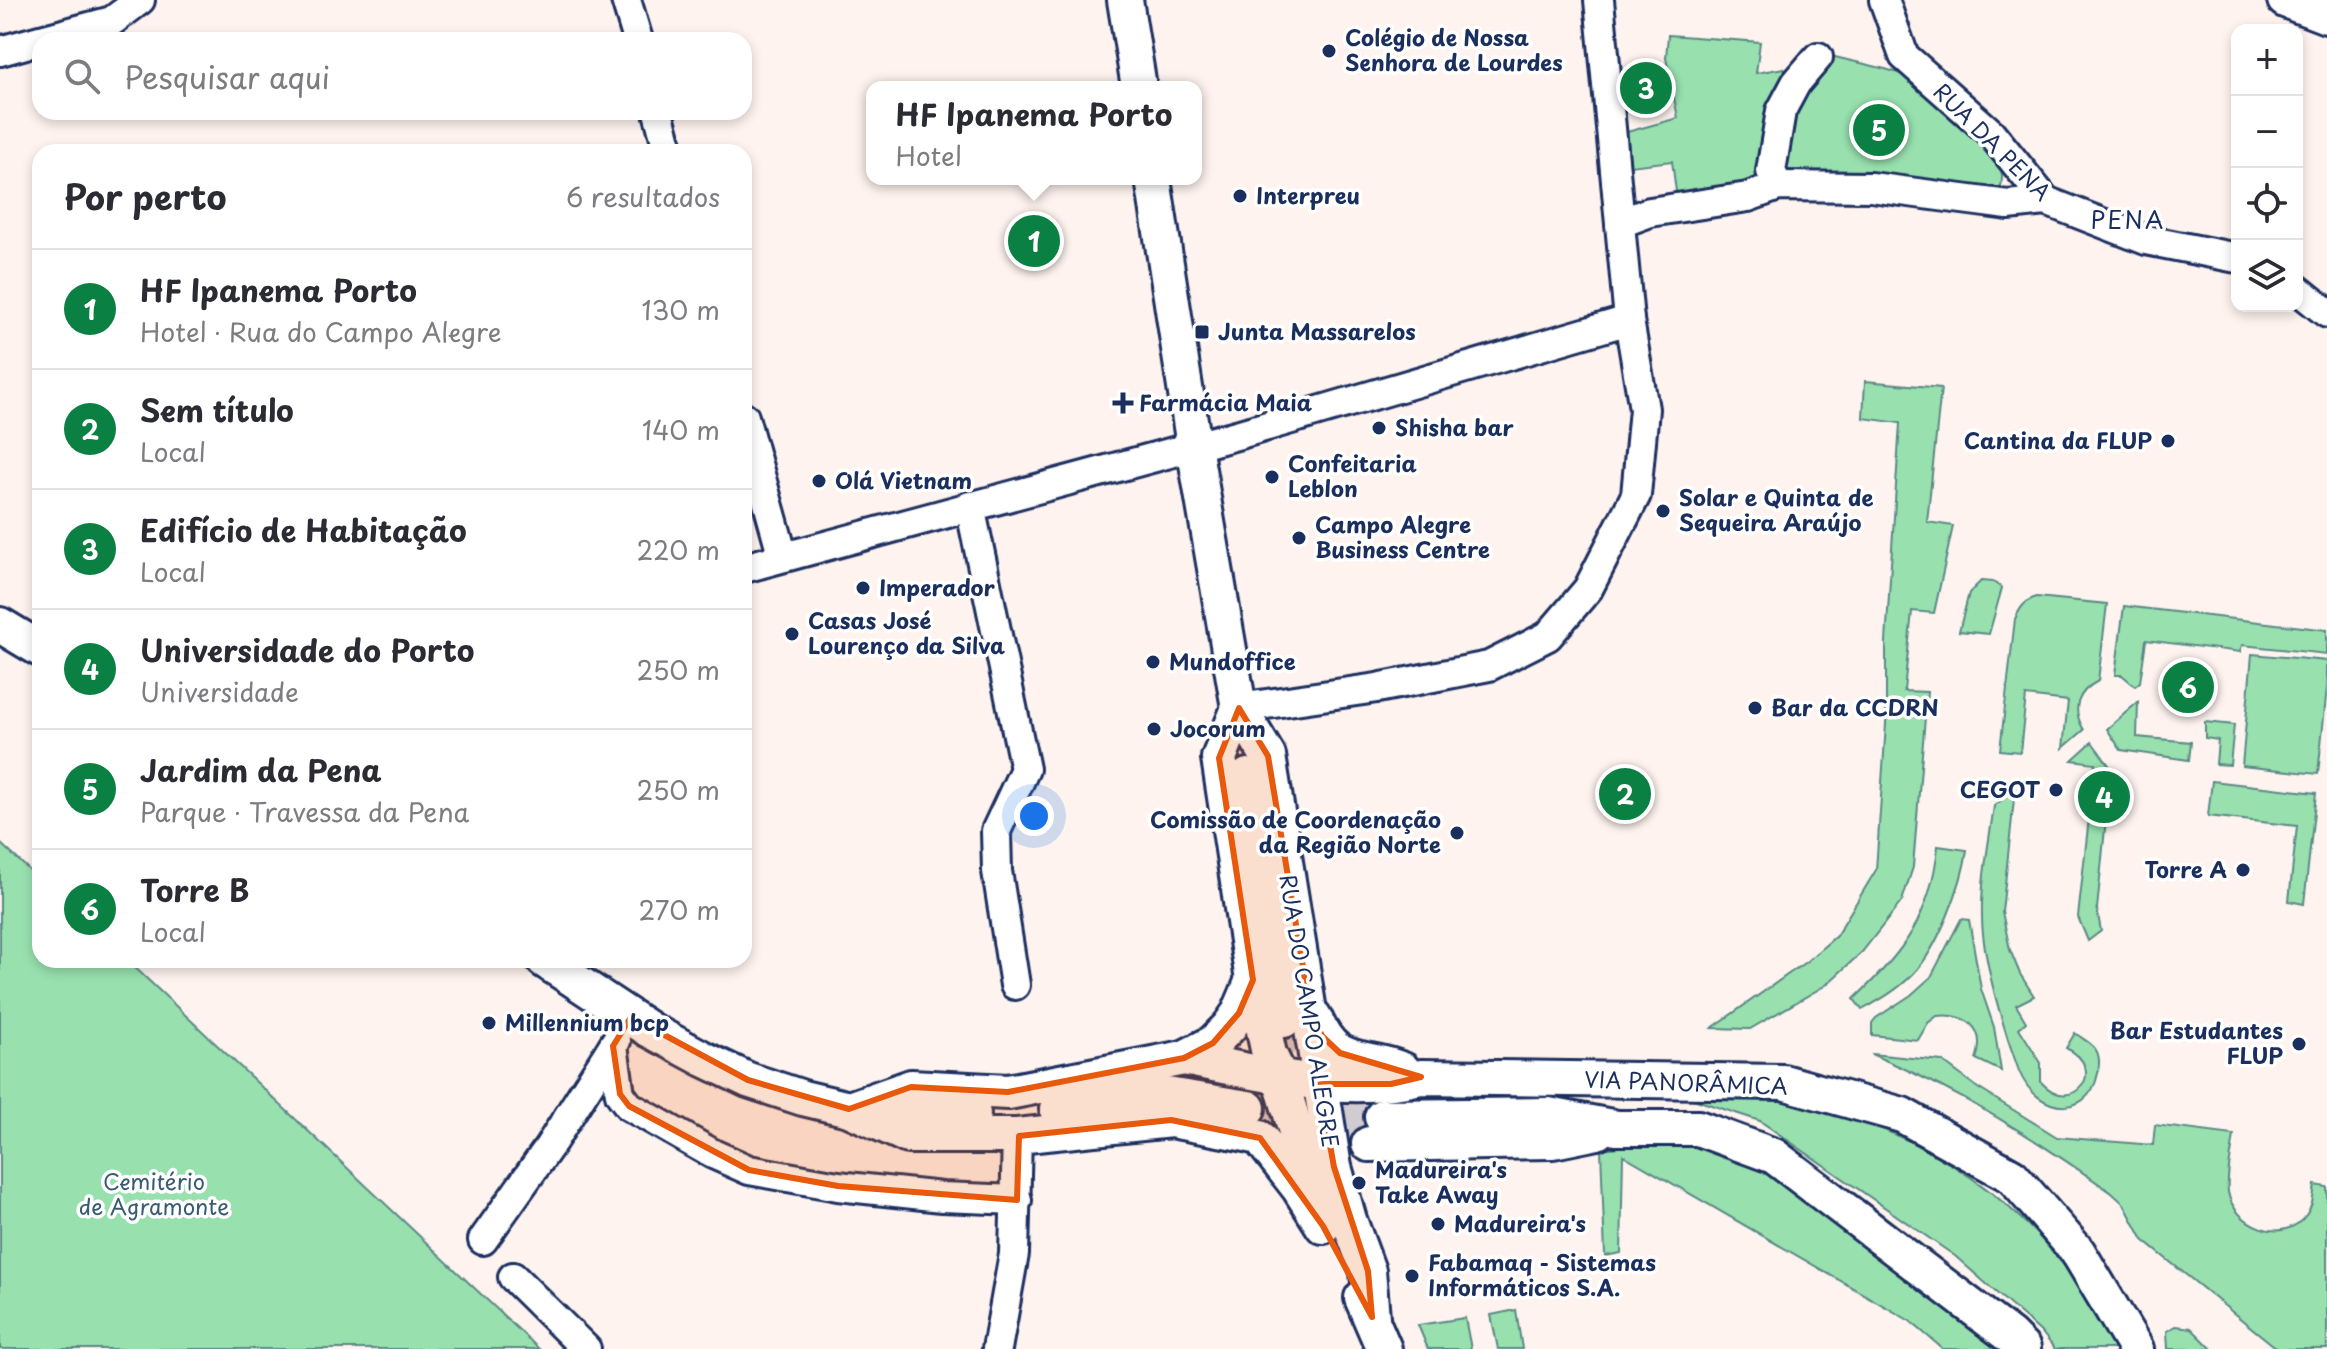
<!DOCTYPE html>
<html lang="pt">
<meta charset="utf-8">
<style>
:root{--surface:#fff;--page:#f7f7f7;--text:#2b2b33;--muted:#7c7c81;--line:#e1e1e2;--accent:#0b8043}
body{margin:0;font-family:"Playpen Sans",sans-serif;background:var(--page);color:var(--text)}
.controls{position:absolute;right:24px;top:24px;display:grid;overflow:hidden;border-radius:16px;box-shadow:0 4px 12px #0003}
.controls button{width:72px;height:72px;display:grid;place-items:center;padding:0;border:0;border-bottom:2px solid var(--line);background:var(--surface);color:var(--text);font:40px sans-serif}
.you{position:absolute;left:1034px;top:816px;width:28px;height:28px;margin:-20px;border:6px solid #fff;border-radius:50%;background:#1a73e8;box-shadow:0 0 0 12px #1a73e833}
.badge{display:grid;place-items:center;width:52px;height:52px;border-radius:50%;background:var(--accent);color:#fff;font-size:26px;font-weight:700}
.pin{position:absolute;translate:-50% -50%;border:4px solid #fff;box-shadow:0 2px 8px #0006}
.popup{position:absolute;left:866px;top:81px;width:336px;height:104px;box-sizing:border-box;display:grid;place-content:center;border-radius:16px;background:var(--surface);filter:drop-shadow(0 2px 6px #0005);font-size:26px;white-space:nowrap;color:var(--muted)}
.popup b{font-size:30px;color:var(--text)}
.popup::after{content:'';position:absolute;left:50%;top:100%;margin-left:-16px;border:16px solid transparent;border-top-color:var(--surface)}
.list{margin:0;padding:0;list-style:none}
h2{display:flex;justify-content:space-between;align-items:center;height:104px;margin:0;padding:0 32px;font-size:34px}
h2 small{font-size:26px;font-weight:400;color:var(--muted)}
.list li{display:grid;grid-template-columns:52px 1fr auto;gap:24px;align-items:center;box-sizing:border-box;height:120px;padding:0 32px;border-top:2px solid var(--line)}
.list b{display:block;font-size:30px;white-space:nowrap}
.list p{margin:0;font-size:26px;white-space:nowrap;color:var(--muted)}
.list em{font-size:26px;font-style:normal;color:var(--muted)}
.icon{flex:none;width:44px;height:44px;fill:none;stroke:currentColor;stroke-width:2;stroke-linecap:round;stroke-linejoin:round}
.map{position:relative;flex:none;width:2327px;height:1349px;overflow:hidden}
.search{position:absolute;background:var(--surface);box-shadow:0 4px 12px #0003;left:32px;top:32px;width:720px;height:88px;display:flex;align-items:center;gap:20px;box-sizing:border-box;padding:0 28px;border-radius:24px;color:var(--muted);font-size:30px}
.panel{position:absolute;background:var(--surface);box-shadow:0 4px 12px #0003;left:32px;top:144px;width:720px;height:824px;border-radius:24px}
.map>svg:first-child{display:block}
.green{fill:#98e1af;stroke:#5a8886;stroke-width:2}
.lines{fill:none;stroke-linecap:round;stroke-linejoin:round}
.major-tunnel{stroke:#d1ccd1;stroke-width:34;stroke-dasharray:34 17;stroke-linecap:butt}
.minor-casing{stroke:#1b2f5e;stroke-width:34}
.major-casing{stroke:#1b2f5e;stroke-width:40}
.minor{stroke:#fff;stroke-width:28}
.major{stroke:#fff;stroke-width:34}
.marked{fill:#e8590c;fill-opacity:0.2;stroke:#e8590c;stroke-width:6;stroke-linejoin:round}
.poi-dot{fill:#1b2f5e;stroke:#fff;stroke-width:3}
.labels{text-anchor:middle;stroke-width:7;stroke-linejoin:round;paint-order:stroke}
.poi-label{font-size:22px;font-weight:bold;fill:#1b2f5e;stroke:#fff;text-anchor:start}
.street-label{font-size:22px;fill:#1b2f5e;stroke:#fff}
.park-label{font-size:22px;fill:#3a5c72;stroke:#fff}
.neighbourhood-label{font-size:24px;letter-spacing:2px;fill:#1b2f5e;stroke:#fff}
</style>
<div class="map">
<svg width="2327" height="1349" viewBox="0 0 2327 1349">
<rect width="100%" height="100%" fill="#fef3ee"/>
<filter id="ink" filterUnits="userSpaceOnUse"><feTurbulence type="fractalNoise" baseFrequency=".0125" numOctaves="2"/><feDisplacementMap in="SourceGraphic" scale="16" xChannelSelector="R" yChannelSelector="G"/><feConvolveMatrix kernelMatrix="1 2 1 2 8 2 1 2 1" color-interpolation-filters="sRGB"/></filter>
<g filter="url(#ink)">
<g class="green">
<path d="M1668,35l92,7 -4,31 28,-5 5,15 -29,101 -83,15 -5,-38 -42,5 -3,-34 51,-14 -12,-60z"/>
<path d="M1830,56c29,7 62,12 89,26 12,6 23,19 33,28 27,25 65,49 44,90l-205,-24 -7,-7 7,-62z"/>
<path d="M1865,381l76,7 -14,134 26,4 -19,87 -22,-2 -8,80 23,1 -14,175 -11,34 -40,51 -36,33 -76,44 -38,-1 95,-67 29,-25 40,-66 10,-146v-82l14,-219 -37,-5z"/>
<path d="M1981,581l12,1 9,6 -13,46 -30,-3 10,-38z"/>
<path d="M2037,597l70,7 -9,77c-21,11 -27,28 -14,49l-21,18 5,-47 -42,-5 -6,56 -20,-2 15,-131c5,-11 10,-19 22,-22z"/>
<path d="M2124,606l203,24v24l-85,-9 -2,7 -94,-12 -6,42 -5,4 -13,-11h-7z"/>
<path d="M2252,654l75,7v26l-9,87 -76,-8z"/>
<path d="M2138,702l-1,35 54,5 -2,18 -68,-10 -14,-21z"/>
<path d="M2205,722l29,3 -4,40 -14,-1 2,-24 -13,-2z"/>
<path d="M2092,742l19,26 -14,141 4,22 -13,10 -10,-24 17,-154 -23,-3z"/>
<path d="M2212,781l104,12 -12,111 -15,-3 8,-75 -89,-10z"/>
<path d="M2015,790l-13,122 8,38 10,24 14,22 -18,9 10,17 -7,6 22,35v19c31,35 69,-13 25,-34l9,-15c13,10 25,13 24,31 -3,56 -61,54 -80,7 -15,-40 -37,-112 -37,-155 -1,-36 7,-74 12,-110z"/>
<path d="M0,843l40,37v80h87l412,389h-539z"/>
<path d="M1938,846l29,4c-5,35 -29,99 -54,124 -14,15 -33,26 -51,36l-8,-11c50,-47 77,-83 84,-153z"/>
<path d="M1961,919l8,1 12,69 13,38 7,44 -25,-12c11,-31 -10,-46 -39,-43l-9,7 -10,17 -46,-5v-12l4,-5 35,-23 20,-18z"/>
<path d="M1871,1054l71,7 36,27 79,49 96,8 2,-20 79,10c-2,17 -8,40 -6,57 6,34 56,54 78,23 7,-8 7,-19 9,-30l12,2v162h-49l-135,-109 -19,-36 -12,-11c-77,-55 -154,-103 -241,-139z"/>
<path d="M1739,1097c22,2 45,2 67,6 27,5 55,17 81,28 103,44 179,117 229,218h-61l-12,-15 -88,-78 -195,-135 -70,-23z"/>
<path d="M1665,1142l27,1 69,19 245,187h-63l-33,-28 -287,-166 -2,98 -16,3 -4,-107z"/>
<path d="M1516,1310l6,39h-24l-7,-34z"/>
<path d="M1465,1318l6,31h-43l-10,-24z"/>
<path d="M2176,1326l15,2 21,21h-44l-1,-18z"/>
</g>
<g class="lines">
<g class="major-tunnel">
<path d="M1284,1020c14,34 34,79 72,92 8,3 17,4 26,5"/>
<path d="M1248,1108l121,36"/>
</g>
<defs>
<g id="minor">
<path d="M626,0l12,40"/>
<path d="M1884,0l20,56 87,77 55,68 100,39 91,18"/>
<path d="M41,40l71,-19 28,-21"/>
<path d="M0,51l40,-11"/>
<path d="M658,112l11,40"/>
<path d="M1778,186l-7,-15 10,-60 15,-28 22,-26"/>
<path d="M1620,223l30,-11 98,-15 30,-11 93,1 137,18 38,-4"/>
<path d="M2297,289l30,24"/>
<path d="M744,417l39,140"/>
<path d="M970,506l55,263 -29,62 1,40 18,114"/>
<path d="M744,568l496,-134 389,-114"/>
<path d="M1239,708l138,-20 112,-22 59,-30 40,-47 48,-94 8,-86 -15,-89 -30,-320"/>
<path d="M613,1046l7,48 9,12 84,48 36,16 89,16 104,11 75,3"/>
<path d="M483,1240l66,-93 67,-106"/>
<path d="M513,1277l73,72"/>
<path d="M997,1349l17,-95 3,-118"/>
</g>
<g id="major">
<path d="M1125,0l14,87"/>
<path d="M2285,0l42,16"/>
<path d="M1153,179l41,267 45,262 29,48 66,411 15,53 19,51 4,46"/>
<path d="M0,625l40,24"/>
<path d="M1239,708l-20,50 34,222 16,74 11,23 36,123"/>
<path d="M1248,776l36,244"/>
<path d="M544,960l106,70 54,29 44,21 55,18 46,11 59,27h109l154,-16 75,14 14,4 39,50 24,38"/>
<path d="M1314,1017c23,53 45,35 89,53"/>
<path d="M1184,1058c78,15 158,38 237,19l362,5 119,33 110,61 66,76 58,97"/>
<path d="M849,1109l62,-22 97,5 176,-34 29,-15 16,-16 10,-14 14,-33"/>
<path d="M1057,1109l110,-14 81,13"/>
<path d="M870,1110l103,4"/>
<path d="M1382,1117l166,-2 69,13h81l76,28 236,180 13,13"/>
<path d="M1369,1144l184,-3 44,-9"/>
<path d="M1362,1298l22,51"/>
</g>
</defs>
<use href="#minor" class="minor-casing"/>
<use href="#major" class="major-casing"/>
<use href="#minor" class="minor"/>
<use href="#major" class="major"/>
</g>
</g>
<path class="marked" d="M1239,708l29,48 42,253 12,27 18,17 81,24 -30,7h-72l15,83 34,104 4,46 -49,-91 -63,-88 -89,-18 -152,16 -2,64 -179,-14 -89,-16 -120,-64 -9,-12 -7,-48 18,-29 117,63 101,29 62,-22 97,5 176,-34 29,-15 26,-30 14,-33 -34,-222z"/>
<g class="poi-dot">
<circle cx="1329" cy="51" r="8"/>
<circle cx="1240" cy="196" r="8"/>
<rect x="1194" y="324" width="16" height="16" rx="4"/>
<path d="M1119 391h8v8h8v8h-8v8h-8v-8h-8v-8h8z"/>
<circle cx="1379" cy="428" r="8"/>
<circle cx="2168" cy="441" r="8"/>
<circle cx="1272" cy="477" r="8"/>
<circle cx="819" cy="481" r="8"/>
<circle cx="1663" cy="511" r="8"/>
<circle cx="1299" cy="538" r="8"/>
<circle cx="863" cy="588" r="8"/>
<circle cx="792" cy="634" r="8"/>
<circle cx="1153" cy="662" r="8"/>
<circle cx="1755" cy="708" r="8"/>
<circle cx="1154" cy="729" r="8"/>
<circle cx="2056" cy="790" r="8"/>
<circle cx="1457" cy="833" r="8"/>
<circle cx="2243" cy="870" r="8"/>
<circle cx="489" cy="1023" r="8"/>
<circle cx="2299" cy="1044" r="8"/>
<circle cx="1359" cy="1183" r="8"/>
<circle cx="1438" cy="1224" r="8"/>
<circle cx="1412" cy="1276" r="8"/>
</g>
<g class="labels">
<g class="poi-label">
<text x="1345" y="46">Colégio de Nossa<tspan x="1345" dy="25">Senhora de Lourdes</tspan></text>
<text x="1256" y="204">Interpreu</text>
<text x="1218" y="340">Junta Massarelos</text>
<text x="1139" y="411">Farmácia Maia</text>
<text x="1395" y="436">Shisha bar</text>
<text x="2152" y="449" text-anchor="end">Cantina da FLUP</text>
<text x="1288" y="472">Confeitaria<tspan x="1288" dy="25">Leblon</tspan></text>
<text x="835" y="489">Olá Vietnam</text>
<text x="1679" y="506">Solar e Quinta de<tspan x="1679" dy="25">Sequeira Araújo</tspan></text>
<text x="1315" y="533">Campo Alegre<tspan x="1315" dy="25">Business Centre</tspan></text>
<text x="879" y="596">Imperador</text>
<text x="808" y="629">Casas José<tspan x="808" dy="25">Lourenço da Silva</tspan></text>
<text x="1169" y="670">Mundoffice</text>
<text x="1771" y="716">Bar da CCDRN</text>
<text x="1170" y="737">Jocorum</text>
<text x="2040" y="798" text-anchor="end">CEGOT</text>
<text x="1441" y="828" text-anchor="end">Comissão de Coordenação<tspan x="1441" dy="25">da Região Norte</tspan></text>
<text x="2227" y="878" text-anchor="end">Torre A</text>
<text x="505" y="1031">Millennium bcp</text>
<text x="2283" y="1039" text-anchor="end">Bar Estudantes<tspan x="2283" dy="25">FLUP</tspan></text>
<text x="1375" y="1178">Madureira's<tspan x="1375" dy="25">Take Away</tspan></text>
<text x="1454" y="1232">Madureira's</text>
<text x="1428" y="1271">Fabamaq - Sistemas<tspan x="1428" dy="25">Informáticos S.A.</tspan></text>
</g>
<g class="street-label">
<text transform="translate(1992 142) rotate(45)" y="8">RUA DA PENA</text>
<text transform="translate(1309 1011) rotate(81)" y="8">RUA DO CAMPO ALEGRE</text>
<text transform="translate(1686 1083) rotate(2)" y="8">VIA PANORÂMICA</text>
</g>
<g class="park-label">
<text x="154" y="1190">Cemitério<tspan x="154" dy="25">de Agramonte</tspan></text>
</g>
<g class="neighbourhood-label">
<text x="2128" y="229">PENA</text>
</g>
</g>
</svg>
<div class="controls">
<button>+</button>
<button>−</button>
<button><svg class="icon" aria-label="locate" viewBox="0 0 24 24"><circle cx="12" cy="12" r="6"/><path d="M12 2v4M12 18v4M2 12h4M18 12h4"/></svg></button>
<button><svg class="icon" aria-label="layers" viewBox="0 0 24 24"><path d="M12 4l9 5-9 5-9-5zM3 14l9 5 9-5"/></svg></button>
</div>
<div class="you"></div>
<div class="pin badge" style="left:1034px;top:241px">1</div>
<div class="popup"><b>HF Ipanema Porto</b>Hotel</div>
<div class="pin badge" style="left:1625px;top:794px">2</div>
<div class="pin badge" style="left:1646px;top:88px">3</div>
<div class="pin badge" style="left:2104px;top:797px">4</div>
<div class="pin badge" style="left:1879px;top:130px">5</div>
<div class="pin badge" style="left:2188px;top:687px">6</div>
<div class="search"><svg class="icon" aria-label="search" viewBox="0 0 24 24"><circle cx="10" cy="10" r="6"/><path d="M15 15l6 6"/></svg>Pesquisar aqui</div>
<section class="panel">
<h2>Por perto<small>6 resultados</small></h2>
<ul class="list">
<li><span class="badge">1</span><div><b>HF Ipanema Porto</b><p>Hotel · Rua do Campo Alegre</p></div><em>130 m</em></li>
<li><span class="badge">2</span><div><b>Sem título</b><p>Local</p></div><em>140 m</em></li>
<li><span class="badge">3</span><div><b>Edifício de Habitação</b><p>Local</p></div><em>220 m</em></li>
<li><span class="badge">4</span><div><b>Universidade do Porto</b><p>Universidade</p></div><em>250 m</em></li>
<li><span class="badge">5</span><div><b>Jardim da Pena</b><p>Parque · Travessa da Pena</p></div><em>250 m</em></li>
<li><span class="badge">6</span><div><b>Torre B</b><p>Local</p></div><em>270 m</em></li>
</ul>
</section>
</div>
